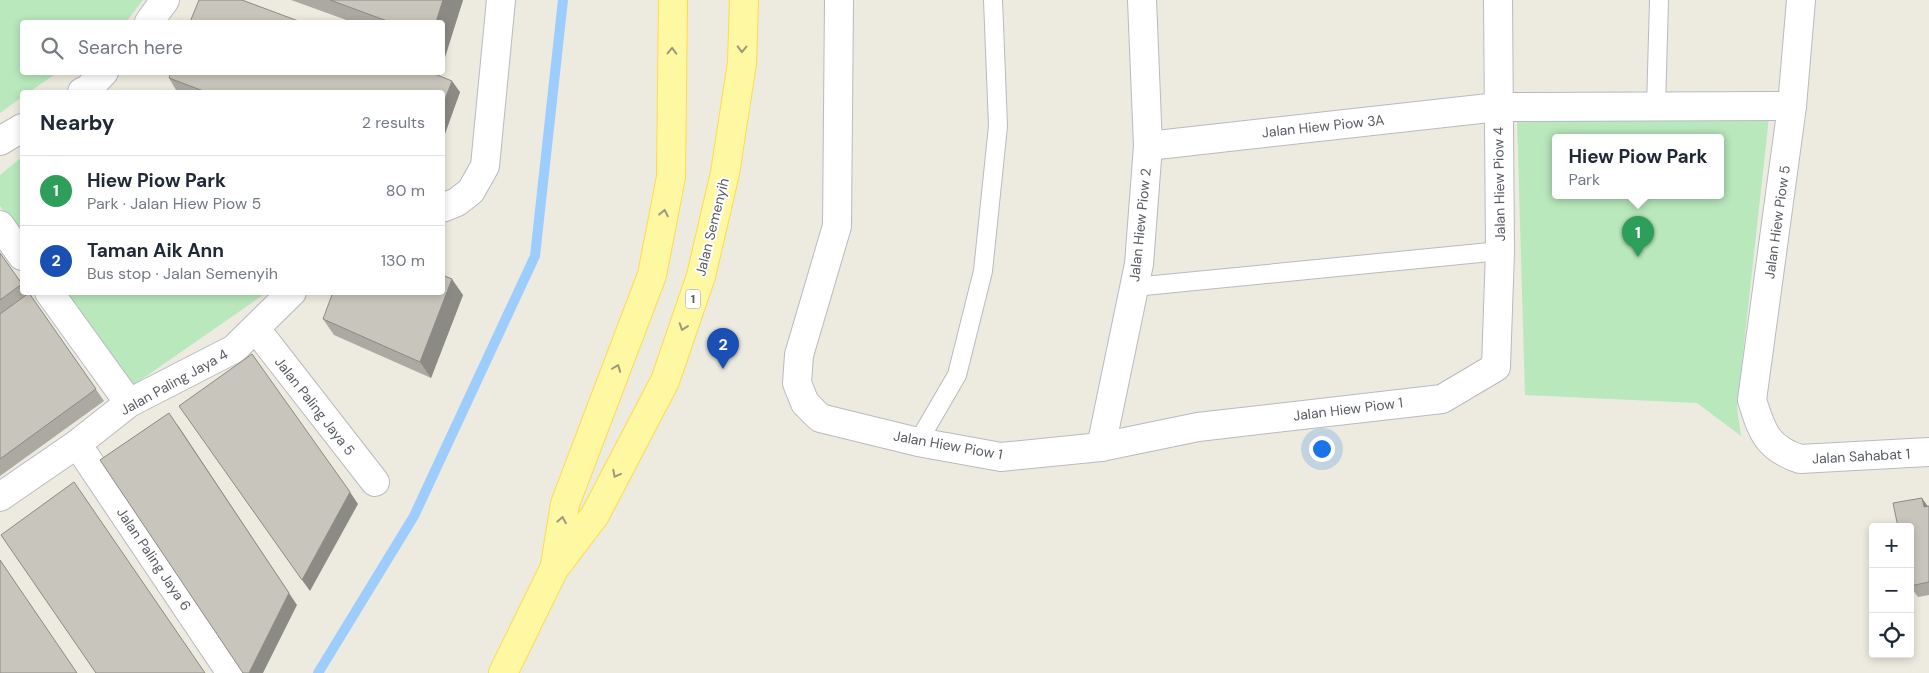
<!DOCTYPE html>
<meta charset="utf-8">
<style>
:root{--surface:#fff;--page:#f6f6f7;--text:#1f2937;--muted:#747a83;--line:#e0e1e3;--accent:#fa3d19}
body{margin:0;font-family:"DM Sans",sans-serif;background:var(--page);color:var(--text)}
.controls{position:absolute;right:15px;bottom:15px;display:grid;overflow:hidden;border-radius:5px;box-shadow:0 2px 8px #0003}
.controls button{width:45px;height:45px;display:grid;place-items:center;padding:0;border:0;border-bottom:1px solid var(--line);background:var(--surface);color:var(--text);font:25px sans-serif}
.you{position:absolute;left:1321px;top:448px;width:18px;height:18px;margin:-12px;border:4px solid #fff;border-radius:50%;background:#1a73e8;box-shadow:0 0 0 8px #1a73e833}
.badge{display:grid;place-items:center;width:32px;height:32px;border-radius:50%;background:var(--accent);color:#fff;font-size:16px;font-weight:700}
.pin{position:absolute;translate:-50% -41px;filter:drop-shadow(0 1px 2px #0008)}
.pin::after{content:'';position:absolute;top:26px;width:18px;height:15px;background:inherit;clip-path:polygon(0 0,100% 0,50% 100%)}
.popup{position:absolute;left:1552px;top:134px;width:172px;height:65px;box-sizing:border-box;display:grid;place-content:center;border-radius:5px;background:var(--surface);filter:drop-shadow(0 1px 4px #0005);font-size:16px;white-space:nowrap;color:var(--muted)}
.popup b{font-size:19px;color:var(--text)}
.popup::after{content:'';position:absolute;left:50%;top:100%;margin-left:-10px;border:10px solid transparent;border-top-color:var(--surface)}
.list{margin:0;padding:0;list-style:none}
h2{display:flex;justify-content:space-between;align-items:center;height:65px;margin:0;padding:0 20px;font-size:21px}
h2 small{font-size:16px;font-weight:400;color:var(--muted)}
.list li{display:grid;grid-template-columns:32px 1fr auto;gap:15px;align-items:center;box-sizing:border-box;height:70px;padding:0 20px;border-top:1px solid var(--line)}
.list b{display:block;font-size:19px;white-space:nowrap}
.list p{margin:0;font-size:16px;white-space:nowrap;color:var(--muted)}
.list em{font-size:16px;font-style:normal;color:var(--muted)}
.icon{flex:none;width:28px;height:28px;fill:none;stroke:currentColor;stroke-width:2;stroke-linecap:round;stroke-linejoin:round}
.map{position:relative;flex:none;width:1929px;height:673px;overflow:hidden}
.search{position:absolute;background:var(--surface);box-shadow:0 2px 8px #0003;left:20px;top:20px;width:425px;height:55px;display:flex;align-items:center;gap:12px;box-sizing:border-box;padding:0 18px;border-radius:5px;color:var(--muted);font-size:19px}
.panel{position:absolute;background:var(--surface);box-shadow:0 2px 8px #0003;left:20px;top:90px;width:425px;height:205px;border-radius:5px}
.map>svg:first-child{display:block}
.green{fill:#b8e8bc;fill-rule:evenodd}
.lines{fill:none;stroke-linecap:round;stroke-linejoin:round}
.stream{stroke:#9dccff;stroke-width:10}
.service-casing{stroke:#b8bac0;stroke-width:20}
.minor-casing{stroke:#b8bac0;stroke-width:30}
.primary-casing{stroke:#ffdb46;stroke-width:30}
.service{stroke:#fff;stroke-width:18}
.minor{stroke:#fff;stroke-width:28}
.primary{stroke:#fff8a2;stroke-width:28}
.wall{fill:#aca9a2}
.shaded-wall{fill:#8c8a84}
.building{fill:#c8c5bc;stroke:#8c8a84}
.oneway{stroke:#9b9a7c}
.labels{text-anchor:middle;stroke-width:4;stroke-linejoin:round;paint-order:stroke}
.shield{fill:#fff;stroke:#8a8d91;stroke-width:1}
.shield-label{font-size:12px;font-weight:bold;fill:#585c62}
.street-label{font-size:14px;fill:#585c62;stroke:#fff}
</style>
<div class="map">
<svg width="1929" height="673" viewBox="0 0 1929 673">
<rect width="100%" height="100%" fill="#edebdf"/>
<g class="green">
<path d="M0,0h143l-17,22h-104v50l35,1 -28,19h-7v5l-22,16z"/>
<path d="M1769,117l-32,291 4,28 -44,-33 -172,-8 -8,-275zM1556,138h164v58h-164z"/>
<path d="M22,157v79l-22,-30v-31z"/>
<path d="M64,293h202l-134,93z"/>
</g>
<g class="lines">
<path class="stream" d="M318,673l96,-157 121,-260 28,-256"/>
<defs>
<g id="service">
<path d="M1656,107l3,-107"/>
<path d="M1134,287l366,-36"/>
<path d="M918,442l39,-67 26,-104 15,-145 -5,-126"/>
</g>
<g id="minor">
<path d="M839,0l-2,226 -38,129 -2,28 8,20 15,15 98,24 83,15 100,-10 97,-20 244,-28 54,-32 4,-116 -2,-251"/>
<path d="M1801,0l-9,106 -40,294c10,32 15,48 48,59l129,-7"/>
<path d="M149,22l16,-22"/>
<path d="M82,92l6,-3 16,-17"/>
<path d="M0,141l22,-13"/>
<path d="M1148,146l350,-39 294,-1"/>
<path d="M442,208l15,-6 14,-11 14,-25 16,-166"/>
<path d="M0,225l22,31"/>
<path d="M49,292l80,111"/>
<path d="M256,329l119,153"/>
<path d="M77,444l154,229"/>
<path d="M1101,447l38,-183 9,-118 -6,-146"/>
<path d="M0,497l77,-53 52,-41 105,-54 58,-57"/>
</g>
<g id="primary">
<path d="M555,565l10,-61 87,-229 19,-98 2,-177"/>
<path d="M503,673l51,-104 41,-54 70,-134 36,-105 24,-103 17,-110 2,-63"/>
</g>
</defs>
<use href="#service" class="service-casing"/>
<use href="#minor" class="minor-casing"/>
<use href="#primary" class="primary-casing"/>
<use href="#service" class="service"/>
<use href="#minor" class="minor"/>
<use href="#primary" class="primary"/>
</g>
<g class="wall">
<path d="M291,0h172l-18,57 -3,-1v-34h-90z"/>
<path d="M169,78l291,14 -18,50v-50h-258l-8,-2z"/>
<path d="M0,253l22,31v8l7,1 75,108 -104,75z"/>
<path d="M463,295l-32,83 -97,-43 -11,-16z"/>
<path d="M1928,506h1v89l-11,2 -8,-11v-59z"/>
</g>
<g class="shaded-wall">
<path d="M443,0h20l-18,57 -3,-3v-32h-6z"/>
<path d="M452,81l8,11 -18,50v-35z"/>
<path d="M452,279l11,16 -32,83 -11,-16z"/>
<path d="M177,424l120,181 -34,68h-14z"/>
<path d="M350,492l8,12 -48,87 -8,-11z"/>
<path d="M1922,498l7,10 -5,-1z"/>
</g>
<g class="building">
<path d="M199,0h43l59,22h-111z"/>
<path d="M330,0h113l-7,22h-46z"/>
<path d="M171,72h259l22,9 -10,26v-15h-236l-37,-14z"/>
<path d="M0,253l22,31 -22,16z"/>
<path d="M442,275l10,4 -32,83 -97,-43 10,-27h109z"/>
<path d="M29,293l67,96 -96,70v-145z"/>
<path d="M252,354l98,138 -48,88 -123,-174z"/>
<path d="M169,413l120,180 -40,80h-6l-143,-213z"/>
<path d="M74,482l131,191h-109l-95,-138z"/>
<path d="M1922,498l2,9 5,-1v76l-19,4v-59h-12l-5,-24z"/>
<path d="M0,560l77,113h-77z"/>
</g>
<defs><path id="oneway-chevron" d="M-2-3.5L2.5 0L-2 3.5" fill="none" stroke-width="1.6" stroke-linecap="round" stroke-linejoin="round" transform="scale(1.25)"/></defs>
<g class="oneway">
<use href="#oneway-chevron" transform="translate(742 49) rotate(91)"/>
<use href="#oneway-chevron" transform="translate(672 51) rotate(-89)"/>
<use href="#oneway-chevron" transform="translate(664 213) rotate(-79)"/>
<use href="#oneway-chevron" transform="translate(683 327) rotate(109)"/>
<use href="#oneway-chevron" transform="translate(617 368) rotate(-69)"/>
<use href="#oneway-chevron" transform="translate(616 474) rotate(118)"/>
<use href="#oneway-chevron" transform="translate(562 520) rotate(-80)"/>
</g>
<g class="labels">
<rect class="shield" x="685.5" y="289.5" width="15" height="19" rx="4"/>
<g class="shield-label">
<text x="693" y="303">1</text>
</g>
<g class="street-label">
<text transform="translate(1323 126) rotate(-6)" y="5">Jalan Hiew Piow 3A</text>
<text transform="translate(1499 184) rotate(-91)" y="5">Jalan Hiew Piow 4</text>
<text transform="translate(1777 222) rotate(-82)" y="5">Jalan Hiew Piow 5</text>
<text transform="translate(1140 225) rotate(-84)" y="5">Jalan Hiew Piow 2</text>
<text transform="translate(712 227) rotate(-76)" y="5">Jalan Semenyih</text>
<text transform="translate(174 382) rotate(-29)" y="5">Jalan Paling Jaya 4</text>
<text transform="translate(315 406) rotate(52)" y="5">Jalan Paling Jaya 5</text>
<text transform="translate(1348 409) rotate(-7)" y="5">Jalan Hiew Piow 1</text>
<text transform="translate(948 445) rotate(10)" y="5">Jalan Hiew Piow 1</text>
<text transform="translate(1861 456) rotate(-3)" y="5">Jalan Sahabat 1</text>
<text transform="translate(154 559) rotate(56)" y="5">Jalan Paling Jaya 6</text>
</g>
</g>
</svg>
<div class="controls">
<button>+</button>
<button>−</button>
<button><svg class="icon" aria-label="locate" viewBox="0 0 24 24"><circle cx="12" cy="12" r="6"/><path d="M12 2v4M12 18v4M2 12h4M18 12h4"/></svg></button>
</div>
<div class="you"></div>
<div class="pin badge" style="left:1638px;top:257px;background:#2e9e5b">1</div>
<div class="popup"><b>Hiew Piow Park</b>Park</div>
<div class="pin badge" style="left:723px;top:369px;background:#1a4fb4">2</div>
<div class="search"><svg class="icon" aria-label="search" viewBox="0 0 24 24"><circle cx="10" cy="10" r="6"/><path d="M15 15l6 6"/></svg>Search here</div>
<section class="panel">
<h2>Nearby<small>2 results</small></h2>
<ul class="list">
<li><span class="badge" style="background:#2e9e5b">1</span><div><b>Hiew Piow Park</b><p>Park · Jalan Hiew Piow 5</p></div><em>80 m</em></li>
<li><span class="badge" style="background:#1a4fb4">2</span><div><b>Taman Aik Ann</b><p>Bus stop · Jalan Semenyih</p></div><em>130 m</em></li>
</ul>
</section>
</div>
